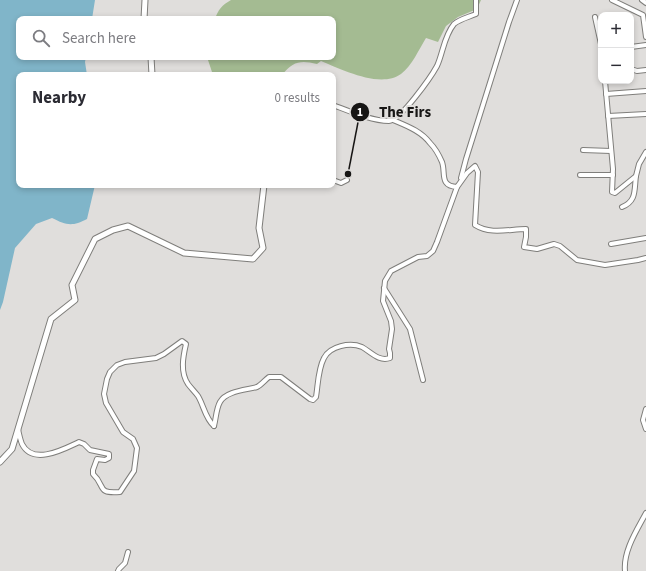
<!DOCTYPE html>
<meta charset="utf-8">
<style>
:root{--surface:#fff;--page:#f7f7f7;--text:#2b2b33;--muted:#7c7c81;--line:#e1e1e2}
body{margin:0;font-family:"Source Sans 3",sans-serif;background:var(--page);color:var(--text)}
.controls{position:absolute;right:12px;top:12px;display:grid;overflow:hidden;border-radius:8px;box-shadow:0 2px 6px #0003}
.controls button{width:36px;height:36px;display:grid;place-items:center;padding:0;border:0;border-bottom:1px solid var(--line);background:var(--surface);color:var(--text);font:20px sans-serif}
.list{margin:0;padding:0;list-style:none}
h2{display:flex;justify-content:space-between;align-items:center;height:52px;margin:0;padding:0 16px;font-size:17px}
h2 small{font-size:13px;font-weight:400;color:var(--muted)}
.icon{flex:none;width:22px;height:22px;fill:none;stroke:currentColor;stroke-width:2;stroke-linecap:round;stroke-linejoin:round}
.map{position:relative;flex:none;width:646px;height:571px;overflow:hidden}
.search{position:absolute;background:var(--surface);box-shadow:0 2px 6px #0003;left:16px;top:16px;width:320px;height:44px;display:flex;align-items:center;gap:10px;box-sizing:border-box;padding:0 14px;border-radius:8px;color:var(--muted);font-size:15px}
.panel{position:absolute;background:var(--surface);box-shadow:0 2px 6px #0003;left:16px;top:72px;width:320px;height:116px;border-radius:8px}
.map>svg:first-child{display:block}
.green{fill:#a4bb92}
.water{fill:#80b5c9}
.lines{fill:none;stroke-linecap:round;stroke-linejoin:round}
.minor-casing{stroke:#7f7e7b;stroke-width:6}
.tertiary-casing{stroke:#7f7e7b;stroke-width:7}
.minor{stroke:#fff;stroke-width:4}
.tertiary{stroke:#fff;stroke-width:5}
.leader{fill:none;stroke:#171615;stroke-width:1.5}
.callout-dot{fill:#171615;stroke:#e0dedc;stroke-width:1.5}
.mark-label{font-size:12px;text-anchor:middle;font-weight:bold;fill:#fff}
.callout-label{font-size:15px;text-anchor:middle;font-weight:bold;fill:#171615;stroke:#e0dedc;stroke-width:4;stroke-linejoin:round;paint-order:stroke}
</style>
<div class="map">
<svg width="646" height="571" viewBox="0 0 646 571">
<rect width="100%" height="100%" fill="#e0dedc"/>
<path class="green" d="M231,0h250l-4,9 -19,8 -12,9 -8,16 -12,-4c-7,11 -14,28 -25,36 -21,15 -60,-5 -80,-13l-4,3c-16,-4 -24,-3 -35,11h-69l-6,-18h126v-38h-118c3,-9 7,-14 16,-19z"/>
<path class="water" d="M0,0h95l-3,19h-73v38h67l-1,5 2,13h-68v110h76l-8,34c-15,8 -21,6 -35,-1l-16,6 -21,24 -12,54 -3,8z"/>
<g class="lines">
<defs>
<g id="minor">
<path d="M612,0l31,15 3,22"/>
<path d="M642,0l4,3"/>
<path d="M595,17l6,27"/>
<path d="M631,47l15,-2"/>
<path d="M631,69l6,2 9,-1"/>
<path d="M605,81l8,88 -1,23 3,1 21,-17 3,-12 7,-12"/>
<path d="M606,94l40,-3"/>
<path d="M333,105c16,6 39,16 56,16 11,0 42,-44 48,-55 6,-13 7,-30 17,-42 6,-5 15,-7 22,-10v-14"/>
<path d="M608,116l38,-2"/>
<path d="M393,120c14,6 28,11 37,23 5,5 9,12 12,19 4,11 -3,24 15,25l10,-14 8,-7 3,6 -3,53c16,10 34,4 51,4v8l-2,10 13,2 17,-5 6,2 17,14 28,5 33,-5 8,-2"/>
<path d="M583,150l28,1"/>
<path d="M580,175h33"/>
<path d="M461,178l5,-19 43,-137 8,-22"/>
<path d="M333,180l8,3 6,-3"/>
<path d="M622,207c15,-6 12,-17 14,-31"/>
<path d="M611,244l35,-6"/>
<path d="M384,288l26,41 13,51"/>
<path d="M646,409l-3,11 3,9"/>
<path d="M214,426c2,-7 2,-17 6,-24 6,-11 26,-12 37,-15 4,-2 8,-7 12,-10h12l29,22 3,1 3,-3c2,-12 2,-28 8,-39 6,-12 26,-16 38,-11 9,5 17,15 28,11v-5l-1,-4 3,-20 -1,-8 -8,-20 2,-20 6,-10 27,-14 9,-1 6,-5 4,-9 20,-55"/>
<path d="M18,429c1,5 2,10 4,15 11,22 42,5 57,-2l5,2 6,6 19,4v4l-4,2 -8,-1 -4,11v4c13,12 3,20 27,18l14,-21 3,-23 -4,-9 -10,-7 -17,-29 -2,-9 3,-15 3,-7 7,-7 8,-3 31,-4 8,-4 18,-13 4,3c-3,13 -6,28 2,40 3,4 7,8 10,12 6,10 7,22 16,30"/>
<path d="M118,571l1,-2 6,-6 3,-11"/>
<path d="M625,571c-2,-20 12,-41 21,-58"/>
</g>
<g id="tertiary">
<path d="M144,19l1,-19"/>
<path d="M151,57l1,18"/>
<path d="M0,462l12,-13 39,-130 24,-19 -3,-15 23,-46 18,-9 15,-4 56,27 69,6 10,-11 -4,-20 5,-43"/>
</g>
</defs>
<use href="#minor" class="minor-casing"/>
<use href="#tertiary" class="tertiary-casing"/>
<use href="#minor" class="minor"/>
<use href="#tertiary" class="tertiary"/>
</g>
<path class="leader" d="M348 174L360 112"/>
<g class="callout-dot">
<circle cx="348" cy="174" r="4"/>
<circle cx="360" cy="112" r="10"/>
</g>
<g class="mark-label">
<text x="360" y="116">1</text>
</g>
<g class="callout-label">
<text x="405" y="117">The Firs</text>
</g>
</svg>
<div class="controls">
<button>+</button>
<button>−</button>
</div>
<div class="search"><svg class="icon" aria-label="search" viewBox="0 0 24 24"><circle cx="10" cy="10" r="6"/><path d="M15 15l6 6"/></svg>Search here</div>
<section class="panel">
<h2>Nearby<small>0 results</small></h2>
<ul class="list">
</ul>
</section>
</div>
